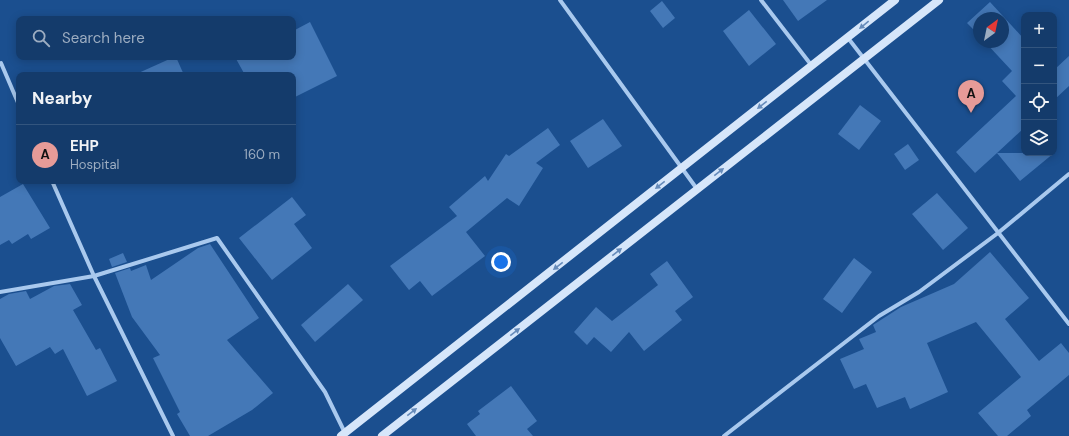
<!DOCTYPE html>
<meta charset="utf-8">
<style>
:root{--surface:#143b6b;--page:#1d4271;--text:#f1f3f6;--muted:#9dadc1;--line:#33557e;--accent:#e69b98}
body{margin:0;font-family:"DM Sans",sans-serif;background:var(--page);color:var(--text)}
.controls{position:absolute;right:12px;top:12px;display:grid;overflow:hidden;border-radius:8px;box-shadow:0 2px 10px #0003}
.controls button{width:36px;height:36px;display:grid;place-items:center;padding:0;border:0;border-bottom:1px solid var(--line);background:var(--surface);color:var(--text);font:20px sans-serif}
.compass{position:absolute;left:973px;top:12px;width:36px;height:36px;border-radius:50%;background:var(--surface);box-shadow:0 2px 10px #0003;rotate:33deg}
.you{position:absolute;left:501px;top:262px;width:14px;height:14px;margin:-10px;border:3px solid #fff;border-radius:50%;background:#1a73e8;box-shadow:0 0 0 6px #1a73e833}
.badge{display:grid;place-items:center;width:26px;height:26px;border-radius:50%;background:var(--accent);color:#111;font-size:13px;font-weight:700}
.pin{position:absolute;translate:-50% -33px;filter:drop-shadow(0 1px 2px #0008)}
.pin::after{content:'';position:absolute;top:21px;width:14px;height:12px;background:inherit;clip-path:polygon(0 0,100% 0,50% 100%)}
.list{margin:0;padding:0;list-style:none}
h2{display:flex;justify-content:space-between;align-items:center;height:52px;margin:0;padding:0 16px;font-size:17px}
h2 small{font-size:13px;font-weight:400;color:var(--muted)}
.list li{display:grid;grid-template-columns:26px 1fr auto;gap:12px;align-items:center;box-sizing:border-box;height:60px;padding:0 16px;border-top:1px solid var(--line)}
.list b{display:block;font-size:15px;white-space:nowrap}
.list p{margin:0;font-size:13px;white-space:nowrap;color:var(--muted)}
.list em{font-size:13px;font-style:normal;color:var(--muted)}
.icon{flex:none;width:22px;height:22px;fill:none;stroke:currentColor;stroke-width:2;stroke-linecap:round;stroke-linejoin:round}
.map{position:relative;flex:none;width:1069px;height:436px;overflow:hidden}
.search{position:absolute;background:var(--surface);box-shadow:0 2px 10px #0003;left:16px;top:16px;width:280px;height:44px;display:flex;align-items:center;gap:10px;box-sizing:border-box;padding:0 14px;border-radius:8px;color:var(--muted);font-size:15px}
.panel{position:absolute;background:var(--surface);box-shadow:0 2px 10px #0003;left:16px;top:72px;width:280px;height:112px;border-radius:8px}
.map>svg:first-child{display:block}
.building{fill:#4478b7}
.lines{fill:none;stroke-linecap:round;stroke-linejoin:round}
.minor{stroke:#a9c9ee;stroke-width:4}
.secondary{stroke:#d6e6fa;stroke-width:8}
.oneway{fill:#668bba}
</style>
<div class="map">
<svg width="1069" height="436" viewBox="0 0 1069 436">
<rect width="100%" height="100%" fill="#1b4f8f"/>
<g class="building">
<path d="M783,0h44l-29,21z"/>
<path d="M662,1l13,17 -12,10 -13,-17z"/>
<path d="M990,2l34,37v89l-27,25h57l-34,28 -23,-28 -22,20 -19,-21 60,-56 -14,-15 10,-10 -27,-29h18v-24h-24v17l-12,-12z"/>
<path d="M749,10l27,34 -27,22 -26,-35z"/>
<path d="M310,22l27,54 -44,22v-23h-48l-10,-18h58v-26z"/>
<path d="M1069,56v30l-15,14v-30z"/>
<path d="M174,57h2l8,18h-50z"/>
<path d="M860,105l21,16 -22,29 -21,-16z"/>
<path d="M603,119l19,27 -34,22 -18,-27z"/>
<path d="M548,128l12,17 -24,18 7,5 -24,38 -12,-8 -41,34 19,24 -53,40 -12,-15 -11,9 -19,-24 67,-50 -8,-9 36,-31 3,5 18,-27 3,2z"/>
<path d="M908,144l11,16 -14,10 -11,-16z"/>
<path d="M23,184l27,44 -19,11 -3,-5 -16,10 -3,-4 -9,5v-48z"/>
<path d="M937,193l31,35 -25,22 -31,-36z"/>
<path d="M292,197l14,18 -12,9 18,24 -40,32 -33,-42z"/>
<path d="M210,244l49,74 -32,22 46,53 -21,17 -44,26h-18l-13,-22 3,-2 -27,-54 7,-3 -28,-38 -17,-44 15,-5 1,3 15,-6 5,15 47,-32z"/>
<path d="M990,252l39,46 -24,21 34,42 22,-18 8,10v22l-42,35 4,6 -24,20h-9l-20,-23 43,-36 -45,-55 -49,21 21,49 -38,17 -5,-12 -28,11 -11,-24 -12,5 -14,-30 24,-10 -5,-10 17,-7 -3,-7 28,-18 53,-23z"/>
<path d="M123,253l4,9 -15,5 -3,-8z"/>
<path d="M854,258l18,14 -30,41 -19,-14z"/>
<path d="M667,261l26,36 -18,14 7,9 -38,31 -15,-19 -18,20 -17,-15 -7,8 -13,-13 22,-25 16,14 46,-36 -8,-11z"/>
<path d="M70,284l12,21 -9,5 23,40 4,-2 17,33 -30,15 -24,-47 -8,5 -5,-7 -34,19 -16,-28v-39l9,-5 17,-3 4,8 24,-13z"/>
<path d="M348,284l15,16 -48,42 -14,-17z"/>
<path d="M511,386l26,35 -10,8 6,7h-57l-9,-12 13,-10 -2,-3z"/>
</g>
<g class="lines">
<g class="minor">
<path d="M560,0l137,189"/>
<path d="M761,0l51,66"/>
<path d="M848,38l221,286"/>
<path d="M1,63l18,42"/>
<path d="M52,181l42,95 79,160"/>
<path d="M0,292l94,-16 123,-38 108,154 20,41"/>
<path d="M724,436l155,-120 40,-24 79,-59 71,-59"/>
</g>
<g class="secondary">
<path d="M341,436l554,-436"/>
<path d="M382,436l557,-436"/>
</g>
</g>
<defs><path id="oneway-solid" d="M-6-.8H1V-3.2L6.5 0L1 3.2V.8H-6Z"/></defs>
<g class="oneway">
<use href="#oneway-solid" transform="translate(864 25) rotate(141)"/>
<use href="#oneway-solid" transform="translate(762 105) rotate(142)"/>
<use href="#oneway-solid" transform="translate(719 172) rotate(-38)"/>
<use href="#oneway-solid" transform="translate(660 185) rotate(142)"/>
<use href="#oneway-solid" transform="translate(617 252) rotate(-38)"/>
<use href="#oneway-solid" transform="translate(558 266) rotate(142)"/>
<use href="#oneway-solid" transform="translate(515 332) rotate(-38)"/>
<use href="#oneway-solid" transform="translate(412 412) rotate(-38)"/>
</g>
</svg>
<div class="controls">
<button>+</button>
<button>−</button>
<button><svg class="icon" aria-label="locate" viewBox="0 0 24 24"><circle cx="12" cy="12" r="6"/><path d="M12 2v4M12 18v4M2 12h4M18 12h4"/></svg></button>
<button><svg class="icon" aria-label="layers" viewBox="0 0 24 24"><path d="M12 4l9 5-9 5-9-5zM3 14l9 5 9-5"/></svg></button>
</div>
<svg class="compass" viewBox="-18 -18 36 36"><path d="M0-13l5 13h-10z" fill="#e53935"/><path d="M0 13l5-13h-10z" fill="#9dadc1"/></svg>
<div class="you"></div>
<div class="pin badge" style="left:971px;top:113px">A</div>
<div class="search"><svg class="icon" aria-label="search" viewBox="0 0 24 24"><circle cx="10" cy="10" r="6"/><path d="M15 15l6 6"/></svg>Search here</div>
<section class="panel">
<h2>Nearby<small></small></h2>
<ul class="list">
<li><span class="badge">A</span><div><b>EHP</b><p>Hospital</p></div><em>160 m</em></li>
</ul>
</section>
</div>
